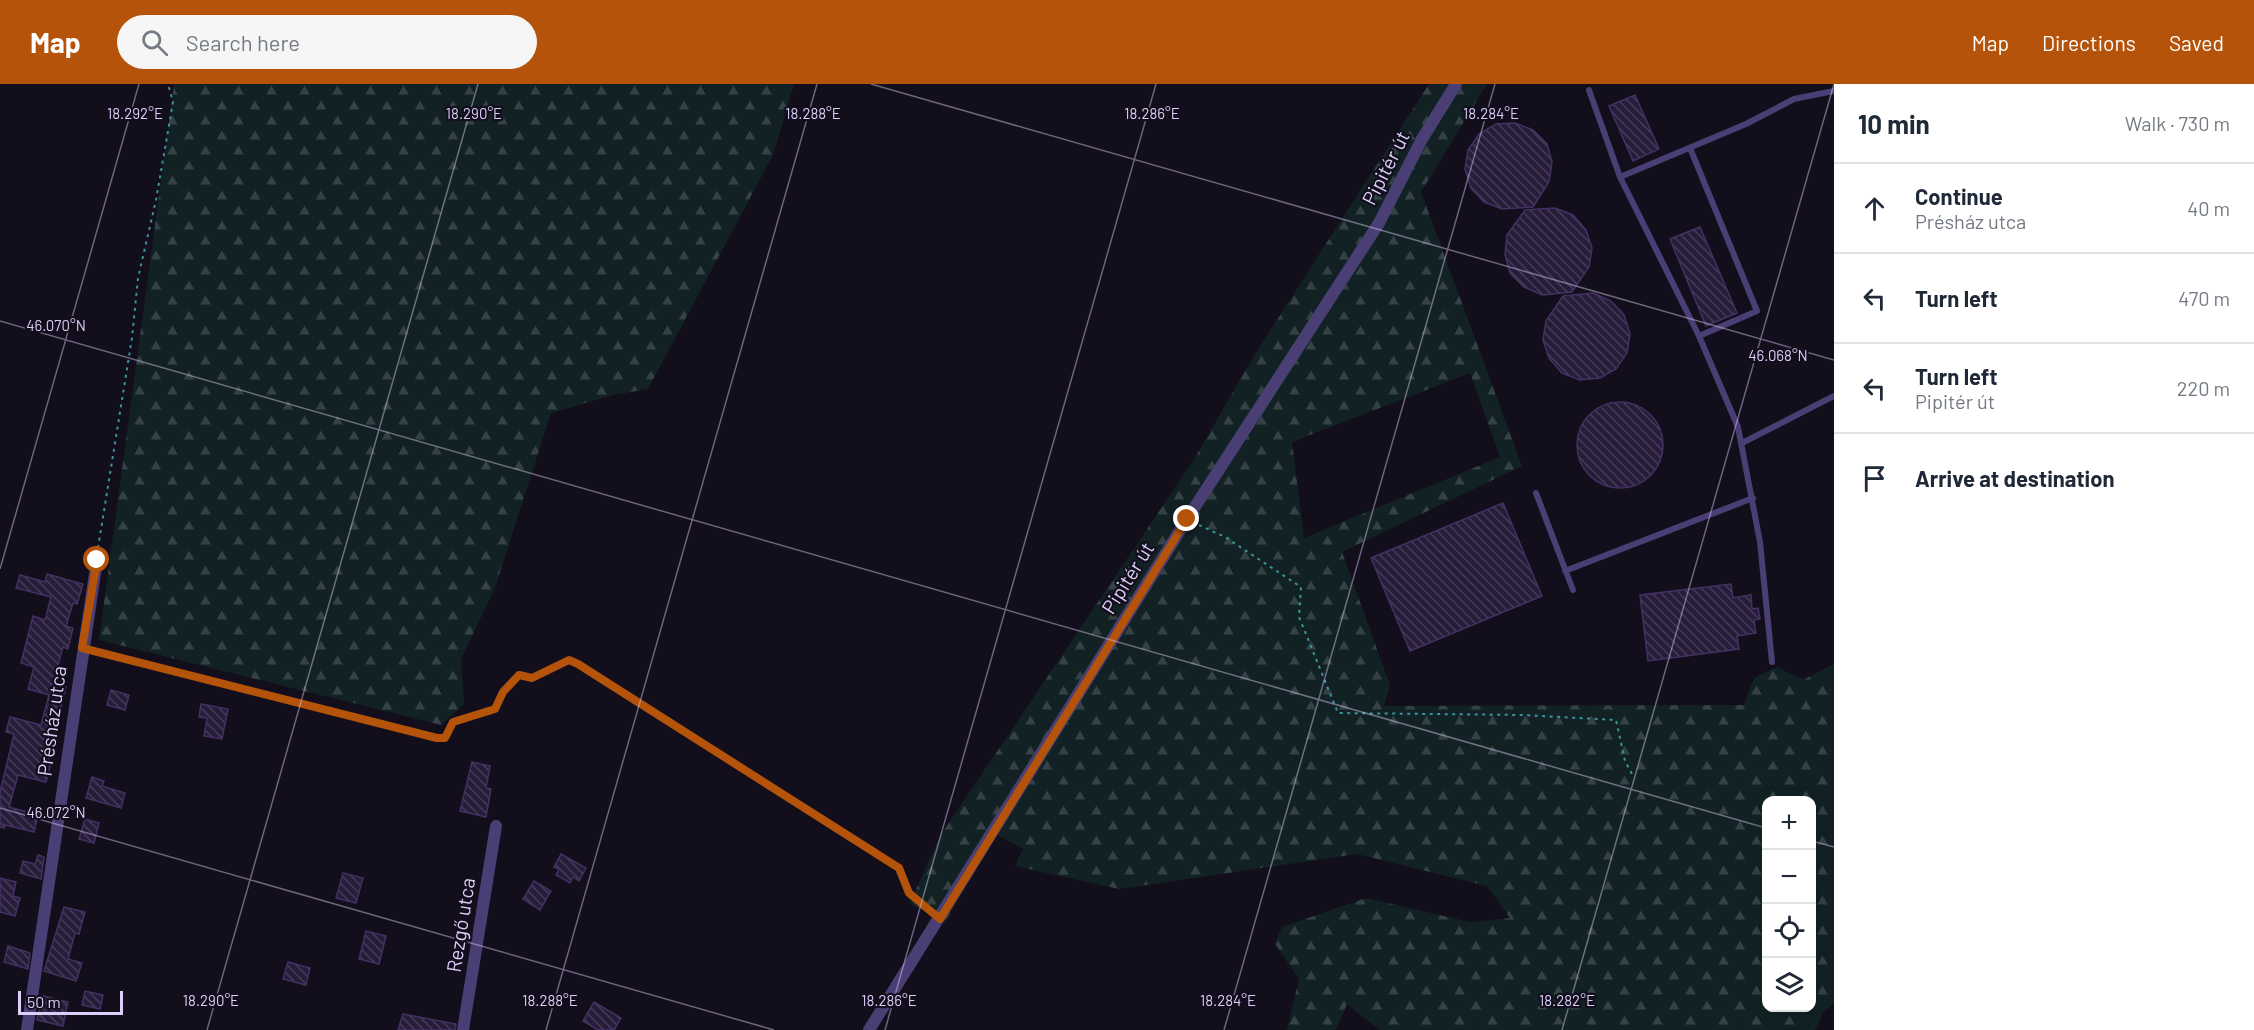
<!DOCTYPE html>
<meta charset="utf-8">
<style>
:root{--surface:#fff;--page:#f6f6f7;--text:#1f2937;--muted:#747a83;--line:#e0e1e3;--accent:#b45309}
body{margin:0;font-family:Barlow,sans-serif;background:var(--page);color:var(--text)}
.controls{position:absolute;right:18px;bottom:18px;display:grid;overflow:hidden;border-radius:12px;box-shadow:0 3px 15px #0003}
.controls button{width:54px;height:54px;display:grid;place-items:center;padding:0;border:0;border-bottom:2px solid var(--line);background:var(--surface);color:var(--text);font:30px sans-serif}
.scale{position:absolute;left:18px;bottom:15px;width:105px;box-sizing:border-box;padding-left:6px;border:3px solid #dacff8;border-top:0;font-size:16px;line-height:21px;white-space:nowrap;color:#dacff8;-webkit-text-stroke:4px #120e1b;paint-order:stroke}
.stop{position:absolute;width:18px;height:18px;margin:-14px;border:4px solid #b45309;border-radius:50%;background:#fff}
.stop.end{background:#b45309;border-color:#fff;box-shadow:0 2px 6px #0008}
.list{margin:0;padding:0;list-style:none}
h2{display:flex;justify-content:space-between;align-items:center;height:78px;margin:0;padding:0 24px;font-size:26px}
h2 small{font-size:20px;font-weight:400;color:var(--muted)}
.list li{display:grid;grid-template-columns:39px 1fr auto;gap:18px;align-items:center;box-sizing:border-box;height:90px;padding:0 24px;border-top:2px solid var(--line)}
.list b{display:block;font-size:22px;white-space:nowrap}
.list p{margin:0;font-size:20px;white-space:nowrap;color:var(--muted)}
.list em{font-size:20px;font-style:normal;color:var(--muted)}
.icon{flex:none;width:33px;height:33px;fill:none;stroke:currentColor;stroke-width:2;stroke-linecap:round;stroke-linejoin:round}
.map{position:relative;flex:none;width:1834px;height:946px;overflow:hidden}
header{display:flex;align-items:center;gap:36px;box-sizing:border-box;height:84px;padding:0 30px;background:var(--accent);color:#fff}
header strong{font-size:28px}
nav{display:flex;gap:33px;margin-inline-start:auto;font-size:21px}
.search{width:420px;height:54px;background:var(--page);display:flex;align-items:center;gap:15px;box-sizing:border-box;padding:0 21px;border-radius:33px;color:var(--muted);font-size:22px}
main{display:flex}
aside{flex:1;background:var(--surface)}
.map>svg:first-child{display:block}
.forest{fill:url(#forest-firs);fill-rule:evenodd}
.building{fill:url(#building-back-hatch);stroke:#433163;stroke-width:1.5}
.lines{fill:none;stroke-linecap:round;stroke-linejoin:round}
.path{stroke:#3c949f;stroke-width:2;stroke-dasharray:3 4.5;stroke-linecap:butt}
.service{stroke:#4a3f74;stroke-width:6}
.minor{stroke:#4a3f74;stroke-width:12}
.route{stroke:#b45309;stroke-width:8}
.ticks{fill:none;stroke:#dacff8;stroke-width:1.5;stroke-opacity:0.45}
.labels{text-anchor:middle;stroke-width:4.5;stroke-linejoin:round;paint-order:stroke}
.street-label{font-size:20px;fill:#dacff8;stroke:#120e1b}
.ticks-label{font-size:15px;text-anchor:middle;fill:#dacff8;stroke:#120e1b;stroke-width:4.5;stroke-linejoin:round;paint-order:stroke}
</style>
<header>
<strong>Map</strong>
<div class="search"><svg class="icon" aria-label="search" viewBox="0 0 24 24"><circle cx="10" cy="10" r="6"/><path d="M15 15l6 6"/></svg>Search here</div>
<nav><a>Map</a><a>Directions</a><a>Saved</a></nav>
</header>
<main>
<div class="map">
<svg width="1834" height="946" viewBox="0 0 1834 946">
<defs>
<pattern id="forest-firs" width="22" height="20" patternUnits="userSpaceOnUse" patternTransform="scale(1.5)"><rect width="22" height="20" fill="#122224"/><path d="M5 1l3.5 6h-7zM16 11l3.5 6h-7z" fill="#344145"/></pattern>
<pattern id="building-back-hatch" width="6" height="6" patternUnits="userSpaceOnUse" patternTransform="scale(1.5)"><rect width="6" height="6" fill="#271c3a"/><path d="M-1 5l2 2M0 0l6 6M5-1l2 2" fill="none" stroke="#463c57"/></pattern>
</defs>
<rect width="100%" height="100%" fill="#120e1b"/>
<g class="forest">
<path d="M174,0h620l-21,71 -125,234 -35,6 -62,18 -56,175 -34,71 3,45 -23,21 -342,-85z"/>
<path d="M1429,0h58l-66,108 101,274 -180,86 48,133 -6,21 360,-1 10,-27 23,-11 26,13 31,-16v339l-11,10 -8,17h-435l-33,-26 -11,26h-49l12,-51 -24,-35 7,-17 84,-29 104,24 40,-4 -23,-32 -130,-32 -238,35 -104,-23 8,-17 -26,-14 -53,89 -34,-21 30,-67 253,-375 62,-107zM1470,289l30,84 -196,81 -12,-96zM1766,716h46v208h-46z"/>
</g>
<g class="building">
<path d="M1635,11l24,54 -26,12 -24,-55z"/>
<path d="M1515,39l18,7 14,14 5,18 -3,20 -16,25 -31,2 -18,-7 -13,-14 -6,-19 3,-19 11,-16 17,-10z"/>
<path d="M1555,124l18,7 13,15 6,18 -3,19 -17,25 -30,3 -18,-8 -14,-14 -5,-18 2,-20 18,-25z"/>
<path d="M1700,143l37,86 -31,13 -36,-87z"/>
<path d="M1593,209l18,8 13,14 6,19 -3,19 -11,16 -16,9 -20,2 -18,-7 -13,-15 -6,-18 3,-19 17,-25z"/>
<circle cx="1620" cy="361" r="43"/>
<path d="M1503,419l39,93 -132,55 -39,-93z"/>
<path d="M47,490l36,10 -6,20 -4,-1 -7,23 7,2 -5,21 -5,-2 -10,36 13,4 -18,75 3,1 -5,19 -28,-7 -9,32 29,8 -4,17 -29,-7 -1,3 -4,-1v-35l14,-58 -8,-2 4,-15 31,8 8,-30 -21,-6 6,-22 -13,-4 12,-47 12,4 6,-23 -35,-9 4,-13 25,7z"/>
<path d="M1731,500l2,14 18,-3 1,14 6,-1 2,11 -6,1 2,13 -19,3 2,13 -91,12 -8,-66z"/>
<path d="M111,606l18,5 -4,15 -18,-5z"/>
<path d="M201,620l27,5 -6,30 -18,-3 3,-18 -8,-1z"/>
<path d="M472,678l18,4 -4,22 5,1 -5,28 -26,-6z"/>
<path d="M92,693l12,4 -2,5 23,7 -4,15 -35,-10z"/>
<path d="M85,735l14,4 -5,20 -15,-4z"/>
<path d="M561,770l25,14 -7,13 -6,-4 -3,6 -14,-8 3,-6 -5,-2z"/>
<path d="M38,771l6,2 -3,22 -21,-6 3,-12 12,3z"/>
<path d="M343,789l20,5 -7,25 -20,-5z"/>
<path d="M0,794l16,4 -3,14 7,2 -5,18 -15,-4z"/>
<path d="M534,797l17,10 -11,19 -17,-11z"/>
<path d="M64,823l21,5 -6,22 -4,-1 -7,26 14,4 -6,18 -32,-10z"/>
<path d="M366,847l20,5 -7,28 -20,-5z"/>
<path d="M8,862l22,7 -2,16 -24,-7z"/>
<path d="M288,878l22,6 -4,17 -23,-6z"/>
<path d="M85,907l18,4 -3,14 -18,-4z"/>
<path d="M43,912l25,6 -5,24 -26,-6z"/>
<path d="M594,918l27,16 -7,12h-16l-15,-9z"/>
<path d="M403,930l53,10 -1,6h-57z"/>
</g>
<g class="lines">
<g class="path">
<path d="M1199,441l26,12 76,50 -2,30 39,96 184,2 94,5 9,41 7,13"/>
<path d="M98,464l34,-210 6,-60 18,-78 17,-98 -5,-18"/>
<path d="M97,567l340,87h8l8,-16 42,-13 8,-17 16,-17 13,3 37,-18 330,209 10,24 20,17"/>
</g>
<g class="service">
<path d="M1589,6l31,87 79,159 39,91 22,115 12,120"/>
<path d="M1690,64l67,163 -58,25"/>
<path d="M1620,93l126,-53 48,-25 40,-8"/>
<path d="M1742,359l92,-47"/>
<path d="M1536,409l37,97"/>
<path d="M1565,487l188,-73"/>
</g>
<g class="minor">
<path d="M27,946l70,-470"/>
<path d="M463,946l33,-204"/>
<path d="M869,946l318,-511 192,-296 43,-84 34,-55"/>
</g>
</g>
<g class="lines">
<path class="route" d="M97,476l-15,88 355,90h8l8,-16 42,-13 8,-17 16,-17 13,3 37,-18 9,4 321,204 10,25 31,26 247,-400"/>
</g>
<path class="ticks" d="M871,0l963,276M0,237l1766,507M0,485l139,-485M0,724l774,222M1812,757l22,6M207,946l271,-946M546,946l271,-946M885,946l271,-946M1224,946l271,-946M1562,946l272,-946"/>
<g class="labels">
<g class="street-label">
<text transform="translate(1386 84) rotate(-63)" y="7">Pipitér út</text>
<text transform="translate(1128 494) rotate(-58)" y="7">Pipitér út</text>
<text transform="translate(52 637) rotate(-82)" y="7">Présház utca</text>
<text transform="translate(461 841) rotate(-81)" y="7">Rezgő utca</text>
</g>
</g>
<g class="ticks-label">
<text x="135" y="35">18.292°E</text>
<text x="474" y="35">18.290°E</text>
<text x="813" y="35">18.288°E</text>
<text x="1152" y="35">18.286°E</text>
<text x="1491" y="35">18.284°E</text>
<text x="56" y="247">46.070°N</text>
<text x="1778" y="277">46.068°N</text>
<text x="56" y="734">46.072°N</text>
<text x="211" y="922">18.290°E</text>
<text x="550" y="922">18.288°E</text>
<text x="889" y="922">18.286°E</text>
<text x="1228" y="922">18.284°E</text>
<text x="1567" y="922">18.282°E</text>
</g>
</svg>
<div class="controls">
<button>+</button>
<button>−</button>
<button><svg class="icon" aria-label="locate" viewBox="0 0 24 24"><circle cx="12" cy="12" r="6"/><path d="M12 2v4M12 18v4M2 12h4M18 12h4"/></svg></button>
<button><svg class="icon" aria-label="layers" viewBox="0 0 24 24"><path d="M12 4l9 5-9 5-9-5zM3 14l9 5 9-5"/></svg></button>
</div>
<div class="scale">50 m</div>
<div class="stop" style="left:97px;top:476px"></div>
<div class="stop end" style="left:1187px;top:435px"></div>
</div>
<aside>
<h2>10 min<small>Walk · 730 m</small></h2>
<ul class="list">
<li><svg class="icon" aria-label="ahead" viewBox="0 0 24 24"><path d="M12 20V5M6 11l6-6 6 6"/></svg><div><b>Continue</b><p>Présház utca</p></div><em>40 m</em></li>
<li><svg class="icon" aria-label="left" viewBox="0 0 24 24"><path d="M17 20v-9H6M10 6l-5 5 5 5"/></svg><div><b>Turn left</b></div><em>470 m</em></li>
<li><svg class="icon" aria-label="left" viewBox="0 0 24 24"><path d="M17 20v-9H6M10 6l-5 5 5 5"/></svg><div><b>Turn left</b><p>Pipitér út</p></div><em>220 m</em></li>
<li><svg class="icon" aria-label="arrive" viewBox="0 0 24 24"><path d="M6 21V4h12l-3 4 3 4H6"/></svg><div><b>Arrive at destination</b></div></li>
</ul>
</aside>
</main>
